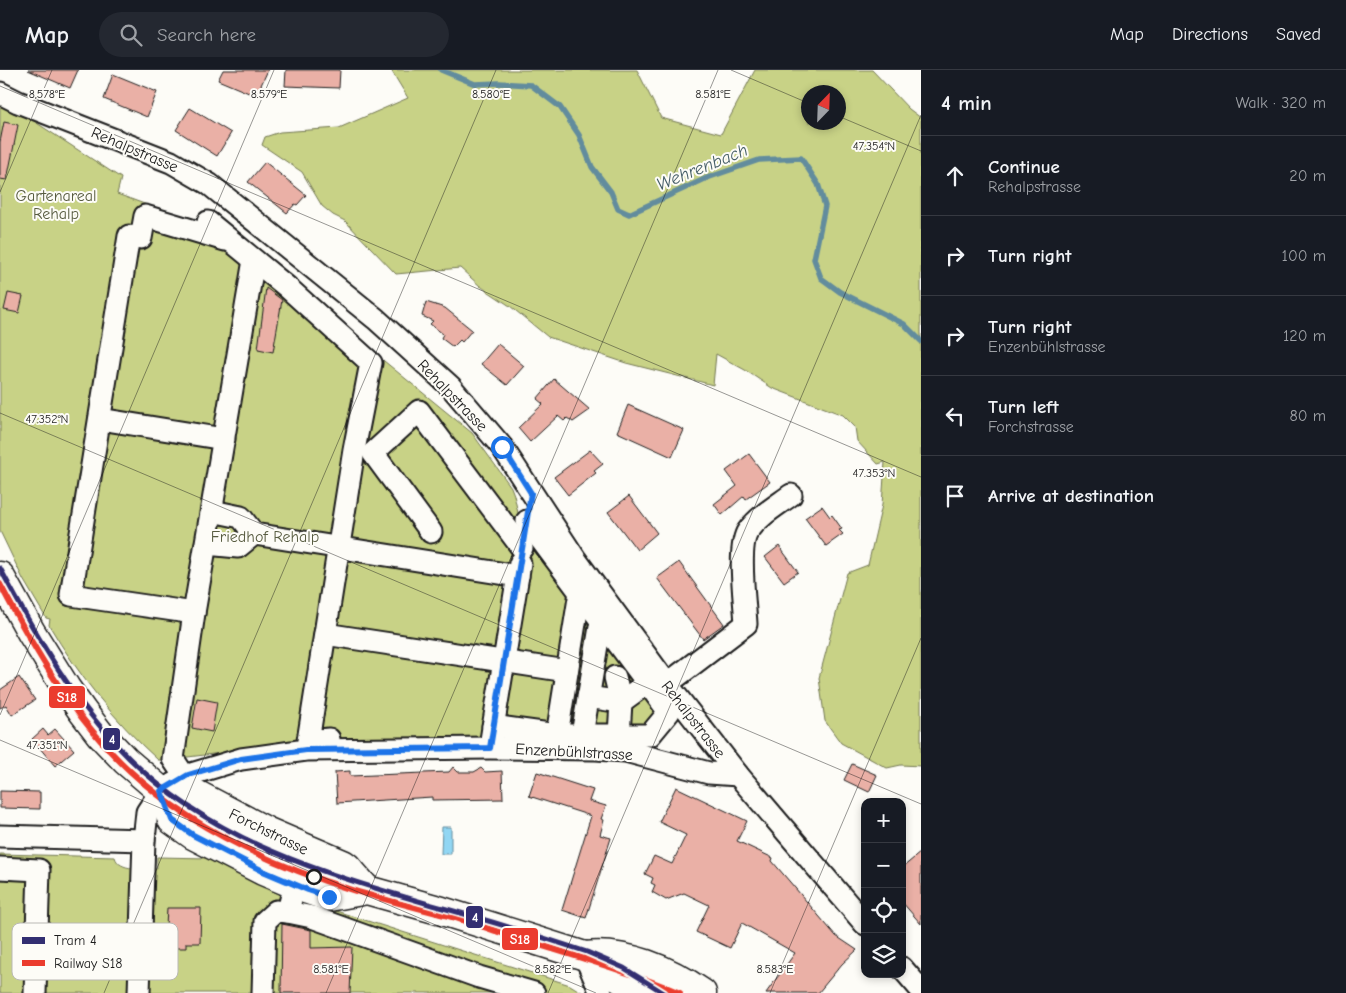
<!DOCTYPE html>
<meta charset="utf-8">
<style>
:root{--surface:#171b24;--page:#242831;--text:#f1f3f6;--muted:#9ea1a6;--line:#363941}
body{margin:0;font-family:"Comic Neue",sans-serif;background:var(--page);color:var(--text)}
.controls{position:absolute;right:15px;bottom:15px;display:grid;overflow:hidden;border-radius:10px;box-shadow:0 2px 8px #0003}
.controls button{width:45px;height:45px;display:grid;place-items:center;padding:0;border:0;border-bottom:1px solid var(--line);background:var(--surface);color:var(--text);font:25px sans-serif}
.compass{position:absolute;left:801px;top:15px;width:45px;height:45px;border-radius:50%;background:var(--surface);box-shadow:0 2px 8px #0003;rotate:23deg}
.stop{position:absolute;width:15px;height:15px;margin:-11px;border:4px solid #1a73e8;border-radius:50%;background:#fff}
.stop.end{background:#1a73e8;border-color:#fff;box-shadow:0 1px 5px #0008}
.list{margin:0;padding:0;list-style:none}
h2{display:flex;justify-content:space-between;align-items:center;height:65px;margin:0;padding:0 20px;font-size:21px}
h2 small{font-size:16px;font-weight:400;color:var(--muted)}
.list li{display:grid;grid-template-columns:32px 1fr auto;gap:15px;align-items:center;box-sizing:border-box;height:80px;padding:0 20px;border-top:1px solid var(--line)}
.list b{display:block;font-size:19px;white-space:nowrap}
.list p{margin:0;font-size:16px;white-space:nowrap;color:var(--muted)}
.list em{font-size:16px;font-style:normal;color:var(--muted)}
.icon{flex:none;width:28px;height:28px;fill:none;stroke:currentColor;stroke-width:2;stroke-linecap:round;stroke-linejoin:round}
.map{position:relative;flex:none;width:921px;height:923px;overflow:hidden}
header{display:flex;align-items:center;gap:30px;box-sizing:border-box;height:70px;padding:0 25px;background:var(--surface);border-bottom:1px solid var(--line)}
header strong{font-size:24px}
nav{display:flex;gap:28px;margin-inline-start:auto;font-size:18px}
.search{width:350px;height:45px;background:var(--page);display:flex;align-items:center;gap:12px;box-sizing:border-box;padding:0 18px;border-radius:28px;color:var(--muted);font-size:19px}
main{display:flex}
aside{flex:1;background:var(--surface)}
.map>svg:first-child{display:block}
.green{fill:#c8d286;stroke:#727751;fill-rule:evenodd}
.water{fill:#91d6f3;stroke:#628c9d}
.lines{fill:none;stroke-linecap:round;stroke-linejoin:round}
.stream{stroke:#628c9d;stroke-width:5.5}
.building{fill:#eab0a6;stroke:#1c1c1c}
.minor-casing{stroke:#1c1c1c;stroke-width:25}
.major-casing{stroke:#1c1c1c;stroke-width:31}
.minor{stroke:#fdfcf7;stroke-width:21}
.major{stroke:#fdfcf7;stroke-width:28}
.rail-1-casing{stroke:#fdfcf7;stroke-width:10}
.rail-1{stroke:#eb3c2e;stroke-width:6}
.tram-1-casing{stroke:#fdfcf7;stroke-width:9}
.tram-1{stroke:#322e71;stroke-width:5}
.route{stroke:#1a73e8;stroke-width:6}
.ticks{fill:none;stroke:#1c1c1c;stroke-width:1;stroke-opacity:0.45}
.stop-dot{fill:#fdfcf7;stroke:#1c1c1c;stroke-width:2.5}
.labels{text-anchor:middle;stroke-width:4;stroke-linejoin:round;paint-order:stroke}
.street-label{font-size:16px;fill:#1c1c1c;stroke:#fdfcf7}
.park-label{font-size:16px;fill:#585c41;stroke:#fdfcf7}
.water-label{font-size:18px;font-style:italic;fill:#455d67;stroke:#fdfcf7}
.key{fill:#fdfcf7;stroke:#bab9b5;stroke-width:1}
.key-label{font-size:14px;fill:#1c1c1c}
.ticks-label{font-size:12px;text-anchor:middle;fill:#1c1c1c;stroke:#fdfcf7;stroke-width:4;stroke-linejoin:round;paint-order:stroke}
.line-badge{stroke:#fdfcf7;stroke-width:2}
.badge-label{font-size:14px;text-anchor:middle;font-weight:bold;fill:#fff}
</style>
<header>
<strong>Map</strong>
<div class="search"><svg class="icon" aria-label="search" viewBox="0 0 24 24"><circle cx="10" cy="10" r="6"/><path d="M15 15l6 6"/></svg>Search here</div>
<nav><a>Map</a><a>Directions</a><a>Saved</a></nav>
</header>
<main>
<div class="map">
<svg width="921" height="923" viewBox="0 0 921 923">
<rect width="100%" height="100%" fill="#fdfcf7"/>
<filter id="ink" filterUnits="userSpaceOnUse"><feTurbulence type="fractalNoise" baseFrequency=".02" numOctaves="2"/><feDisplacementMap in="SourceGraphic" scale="10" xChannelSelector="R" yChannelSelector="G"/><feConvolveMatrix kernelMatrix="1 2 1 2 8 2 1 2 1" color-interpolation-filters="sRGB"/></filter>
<g filter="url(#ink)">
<g class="green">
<path d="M391,0h246l24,48 60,16 34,-64h117l37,39 12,9v648l-20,-1 -14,3 -46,-25 -16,-22 -6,-43 28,-105 21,-8 14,-60 3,-43 -7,2 -21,-23 -2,-14 -12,-12 -71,-27 -27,-18 -29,-16 -3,31 -87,-22 -78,-26 -38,-31 -30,-20 -20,-18 -64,6 -51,-53 -12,-6 -11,-9 -20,-34 -40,-27 3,-8 15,-5 59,-4 69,-30zM838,22v30h-30v-30z"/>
<path d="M0,29l121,79 -4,16 88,32 102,72 165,135 39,54 3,8 4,18 19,9 143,192 -26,30 -347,-1 -145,17h-4c-44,-40 -79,-84 -109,-135l1,-6 -4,-1 -23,-39 -23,-48z"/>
<path d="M0,784l115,3c4,15 29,11 42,11v-11l52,1 66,32 1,2 294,93 13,8h-583z"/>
</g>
<path class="water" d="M442,757h9v27h-10z"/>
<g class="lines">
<path class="stream" d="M441,0l34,14 24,-1 32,2 29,22 19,28 13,32 19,25 7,17 11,5 78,-36 52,-18 42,-2 17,26 7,22 -11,53 7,19 19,14 64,32 17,17"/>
</g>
<g class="building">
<path d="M28,0h50l-8,18z"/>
<path d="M223,0h45l-12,26 -38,-16z"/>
<path d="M286,0h54l-1,18 -54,-2z"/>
<path d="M113,4l44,18 -10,25 -43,-18z"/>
<path d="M190,38l41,25 -14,23 -41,-26z"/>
<path d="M4,52l14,3 -11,55 -7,-1v-37z"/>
<path d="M265,92l41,33 -9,10 -2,-1 -8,9 -39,-31z"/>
<path d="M266,218l16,12 -9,52 -15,-3z"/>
<path d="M8,223l15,3 -4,17 -15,-3z"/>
<path d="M426,232l19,6 27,22 -10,12 -2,-2 -7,7 -12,-9 2,-4 -13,-10 3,-3 -11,-5z"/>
<path d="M498,274l26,22 -17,19 -26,-21z"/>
<path d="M554,309l36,31 -17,12 -6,-4 -3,3 -6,-5 -28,26 -12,-14 25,-24 -6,-5z"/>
<path d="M628,335l56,25 -12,27 -55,-25z"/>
<path d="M590,380l13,14 -9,7 2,2 -28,22 -14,-18z"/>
<path d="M749,384l21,28 -24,17 -2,-3 -22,19 -8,-11 23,-18 -11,-15z"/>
<path d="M629,426l28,37 -20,17 -29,-38z"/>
<path d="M822,436l8,11 2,-2 10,14 -3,1 4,4 -17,12 -21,-28z"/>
<path d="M779,476l19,26 -14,10 -19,-25z"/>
<path d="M679,492l45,62 -21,15 -46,-61z"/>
<path d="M19,607l16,23 -23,15 -6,-10 -6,3v-18z"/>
<path d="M197,628l20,4 -5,30 -20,-4z"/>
<path d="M43,659l5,6 7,-6 19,21 -19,16 -23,-27z"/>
<path d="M852,694l25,11 -8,17 -25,-12z"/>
<path d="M453,697l5,5h16l7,-4 4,4 17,-1 1,28 -71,1v-3l-95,6 -2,-31 15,-1v5l99,-4z"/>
<path d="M537,702l56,18 -4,11 17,5 -5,13 3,1 -4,15 11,3 -25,80 -24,-8 29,-94 -62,-20z"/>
<path d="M676,717l71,34 -10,20 36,17 -1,3 64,75 21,14 -15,14 -24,29h-52l29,-40 -53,-30 -12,25 -34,-16 13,-27 -25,-12 -18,7 -14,-8 3,-7 -4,-2 2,-5 -8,-4 9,-18 18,8 14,-29 -27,-13z"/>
<path d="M0,721l40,1v17l-40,-1z"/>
<path d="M921,782v72l-19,-22v-34z"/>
<path d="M167,838h34l-1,35h-14v5h-24v-21h4z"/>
<path d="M282,854l29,6v18l41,-1 -2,46h-69z"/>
</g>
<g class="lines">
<defs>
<g id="minor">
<path d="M0,23l18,9 153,60 38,22 167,135 75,68 51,60 74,113 91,124 71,91 127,149"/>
<path d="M208,152l79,65 84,76 -17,87 -46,291 21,-2"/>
<path d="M100,349l124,20"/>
<path d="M212,441l29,6 13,17 264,42"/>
<path d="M431,462l-58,-79 46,-42 103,137"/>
<path d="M206,474l32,3 16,-13"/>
<path d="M194,543l-123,-18 58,-359 12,2 4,-22 80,24"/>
<path d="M325,564l242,37"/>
<path d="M615,607l6,25 -2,33"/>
<path d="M667,614l79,-60c-1,-21 -9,-78 2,-93 11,-15 28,-25 43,-36"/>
<path d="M588,627l33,5 26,-19"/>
<path d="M493,656l64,9h93l19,-23 -142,-191"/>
<path d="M557,665l23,-143"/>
<path d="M582,665l19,-114"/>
<path d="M491,670l29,-177"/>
<path d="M185,707l-12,-18 21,-146 60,-353"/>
<path d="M0,766l144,4"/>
<path d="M0,798l39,2 -4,123"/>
<path d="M288,842l24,5 167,60 55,16"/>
<path d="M585,886l16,37"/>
<path d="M902,898l19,22"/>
<path d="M629,903l35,20"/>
<path d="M139,923l5,-153 3,-28 14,-21 27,-16 53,-16 65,-9 184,-2 106,1 29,2 84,22 29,2"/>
<path d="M263,923l2,-72 11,-10 12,1 3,-13"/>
</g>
<g id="major">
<path d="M0,506l31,56 35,56 17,24 17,22 26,27 35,30 11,29 21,15 70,36 45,19 21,7 38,-7 75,21 143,45 57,37"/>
<path d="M161,721l25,-1 6,2 74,39 77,33 4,3 20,23"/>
<path d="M585,886c40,-5 84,14 117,37"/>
</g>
</defs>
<use href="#minor" class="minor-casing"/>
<use href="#major" class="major-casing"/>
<use href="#minor" class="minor"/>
<use href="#major" class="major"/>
<defs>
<path id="rail-1" d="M0,514c35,67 74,135 130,187 61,57 142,94 222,119 33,10 66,18 100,27 30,9 60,20 91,29 46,14 92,28 137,47"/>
</defs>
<use href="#rail-1" class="rail-1-casing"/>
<use href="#rail-1" class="rail-1"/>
<defs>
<path id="tram-1" d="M0,498c36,68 74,135 129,190 82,82 195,116 303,147 52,14 104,30 155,47l37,16 40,25"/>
</defs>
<use href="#tram-1" class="tram-1-casing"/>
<use href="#tram-1" class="tram-1"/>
</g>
</g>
<g class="lines" filter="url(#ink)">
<path class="route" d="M329,827l-21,-7 -45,-19 -70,-36 -21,-15 -11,-29 27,-16 53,-16 65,-9 184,-2 41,-255 -29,-46"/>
</g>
<path class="ticks" d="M731,0l77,33M0,16l921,391M838,46l83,35M0,122l52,-122M0,343l921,391M0,645l274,-645M0,670l596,253M104,923l392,-923M326,923l392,-923M548,923l373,-878M770,923l151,-355"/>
<circle class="stop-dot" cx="314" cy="807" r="7"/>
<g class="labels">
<g class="street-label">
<text transform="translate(135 79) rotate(23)" y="6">Rehalpstrasse</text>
<text transform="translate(453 325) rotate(46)" y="6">Rehalpstrasse</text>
<text transform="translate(694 649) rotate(52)" y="6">Rehalpstrasse</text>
<text transform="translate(574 681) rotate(3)" y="6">Enzenbühlstrasse</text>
<text transform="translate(269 761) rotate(26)" y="6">Forchstrasse</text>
</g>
<g class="park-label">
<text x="56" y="131">Gartenareal<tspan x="56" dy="18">Rehalp</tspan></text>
<text x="265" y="472">Friedhof Rehalp</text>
</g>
<g class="water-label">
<text transform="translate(702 97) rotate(-22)" y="6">Wehrenbach</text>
</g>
</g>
<rect x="12" y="853" width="166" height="57" rx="8" class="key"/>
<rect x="22" y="867" width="23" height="7" fill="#322e71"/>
<rect x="22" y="890" width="23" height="6" fill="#eb3c2e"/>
<g class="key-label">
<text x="54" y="875">Tram 4</text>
<text x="54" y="898">Railway S18</text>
</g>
<g class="ticks-label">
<text x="47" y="28">8.578°E</text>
<text x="269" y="28">8.579°E</text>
<text x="491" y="28">8.580°E</text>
<text x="713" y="28">8.581°E</text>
<text x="874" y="80">47.354°N</text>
<text x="47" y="353">47.352°N</text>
<text x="874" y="407">47.353°N</text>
<text x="47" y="679">47.351°N</text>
<text x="331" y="903">8.581°E</text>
<text x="553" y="903">8.582°E</text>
<text x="775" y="903">8.583°E</text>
</g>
<g class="line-badge">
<rect x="48" y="615" width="38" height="24" rx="5" fill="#eb3c2e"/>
<rect x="102" y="657" width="19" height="24" rx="5" fill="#322e71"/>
<rect x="465" y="835" width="19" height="24" rx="5" fill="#322e71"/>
<rect x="501" y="857" width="38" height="24" rx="5" fill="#eb3c2e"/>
</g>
<g class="badge-label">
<text x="67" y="632">S18</text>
<text x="112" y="674">4</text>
<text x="475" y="852">4</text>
<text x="520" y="874">S18</text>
</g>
</svg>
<div class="controls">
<button>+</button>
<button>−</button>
<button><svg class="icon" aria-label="locate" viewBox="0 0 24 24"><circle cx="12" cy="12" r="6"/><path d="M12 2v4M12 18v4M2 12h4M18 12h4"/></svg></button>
<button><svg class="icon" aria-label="layers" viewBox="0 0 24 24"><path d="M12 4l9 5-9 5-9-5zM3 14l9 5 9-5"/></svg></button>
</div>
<svg class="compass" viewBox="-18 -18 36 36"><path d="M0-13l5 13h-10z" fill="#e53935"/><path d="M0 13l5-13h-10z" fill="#9ea1a6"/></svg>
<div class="stop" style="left:502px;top:377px"></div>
<div class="stop end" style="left:329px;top:827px"></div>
</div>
<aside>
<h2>4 min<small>Walk · 320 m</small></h2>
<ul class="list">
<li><svg class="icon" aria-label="ahead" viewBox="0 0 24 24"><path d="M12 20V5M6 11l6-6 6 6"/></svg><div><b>Continue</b><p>Rehalpstrasse</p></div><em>20 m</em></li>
<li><svg class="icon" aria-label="right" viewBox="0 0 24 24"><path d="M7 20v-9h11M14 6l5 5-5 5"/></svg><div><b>Turn right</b></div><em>100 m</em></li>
<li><svg class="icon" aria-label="right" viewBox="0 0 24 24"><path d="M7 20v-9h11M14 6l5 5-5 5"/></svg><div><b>Turn right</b><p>Enzenbühlstrasse</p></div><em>120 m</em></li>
<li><svg class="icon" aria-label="left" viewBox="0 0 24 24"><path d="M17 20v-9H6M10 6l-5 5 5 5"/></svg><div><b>Turn left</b><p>Forchstrasse</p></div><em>80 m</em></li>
<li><svg class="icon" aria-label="arrive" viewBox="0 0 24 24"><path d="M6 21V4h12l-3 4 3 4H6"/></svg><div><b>Arrive at destination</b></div></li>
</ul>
</aside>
</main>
